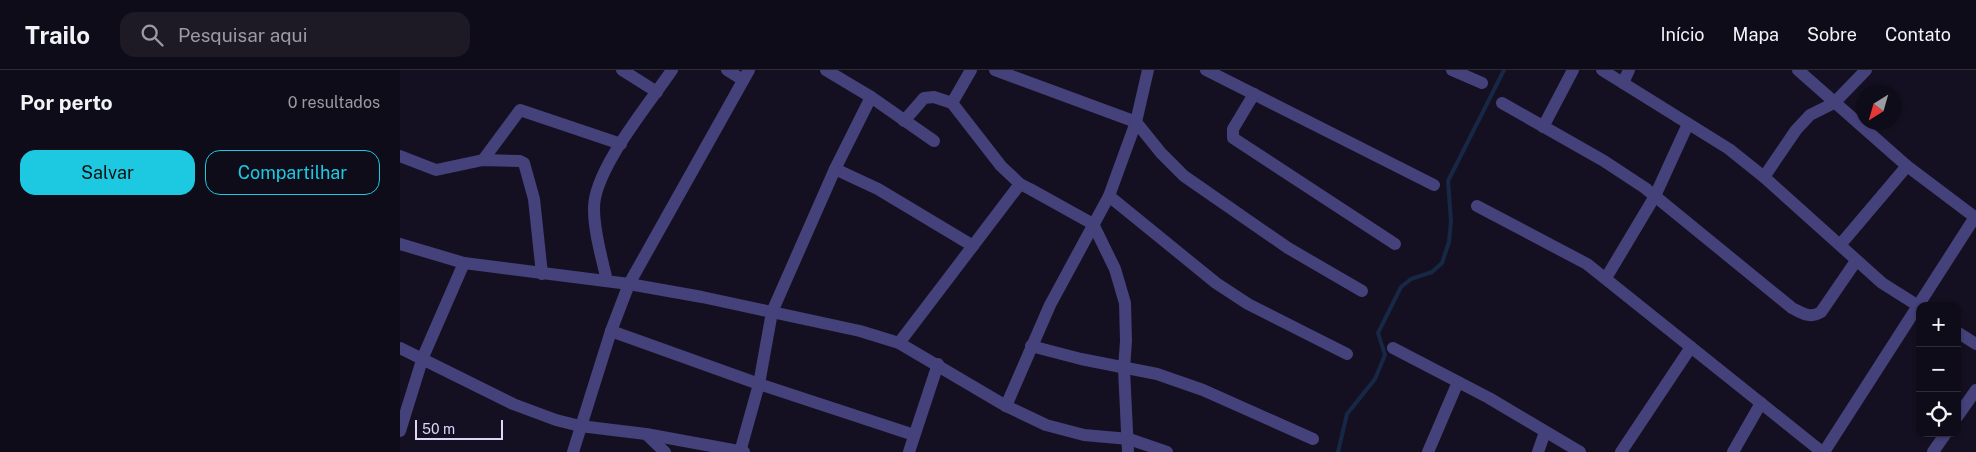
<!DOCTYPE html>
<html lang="pt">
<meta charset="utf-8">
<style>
:root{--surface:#0f0c19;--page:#1d1a26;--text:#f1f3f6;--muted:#9b9ba2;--line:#2f2c38;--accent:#1cc9e0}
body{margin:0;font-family:"Public Sans",sans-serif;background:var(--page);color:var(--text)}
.controls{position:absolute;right:15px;bottom:15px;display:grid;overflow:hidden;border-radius:10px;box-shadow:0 1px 4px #0004}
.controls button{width:45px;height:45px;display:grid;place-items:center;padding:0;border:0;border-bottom:1px solid var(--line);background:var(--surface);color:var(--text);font:25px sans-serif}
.compass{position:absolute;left:1456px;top:15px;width:45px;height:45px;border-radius:50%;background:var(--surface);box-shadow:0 1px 4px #0004;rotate:217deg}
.scale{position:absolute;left:15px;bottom:12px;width:88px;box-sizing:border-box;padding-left:5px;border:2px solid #dbd6fa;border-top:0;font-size:14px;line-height:18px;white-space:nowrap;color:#dbd6fa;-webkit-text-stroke:4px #141021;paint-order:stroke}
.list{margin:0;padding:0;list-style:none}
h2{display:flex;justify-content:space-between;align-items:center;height:65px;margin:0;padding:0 20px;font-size:21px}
h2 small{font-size:16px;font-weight:400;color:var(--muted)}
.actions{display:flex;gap:10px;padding:15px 20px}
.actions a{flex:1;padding:11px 0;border:1px solid var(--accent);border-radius:15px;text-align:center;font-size:18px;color:var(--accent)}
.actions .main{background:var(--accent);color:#111}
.icon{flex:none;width:28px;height:28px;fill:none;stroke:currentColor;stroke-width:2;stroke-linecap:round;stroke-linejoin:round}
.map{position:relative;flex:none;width:1576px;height:382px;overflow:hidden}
header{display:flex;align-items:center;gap:30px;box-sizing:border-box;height:70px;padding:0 25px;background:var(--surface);border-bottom:1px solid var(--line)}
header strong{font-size:24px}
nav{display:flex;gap:28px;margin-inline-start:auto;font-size:18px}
.search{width:350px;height:45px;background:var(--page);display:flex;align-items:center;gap:12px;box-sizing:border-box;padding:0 18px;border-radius:15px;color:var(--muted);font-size:19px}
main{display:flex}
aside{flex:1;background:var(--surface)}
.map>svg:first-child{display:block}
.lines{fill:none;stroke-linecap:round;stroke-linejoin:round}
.stream{stroke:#162846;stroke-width:4}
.minor{stroke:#44417b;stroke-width:12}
</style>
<header>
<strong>Trailo</strong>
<div class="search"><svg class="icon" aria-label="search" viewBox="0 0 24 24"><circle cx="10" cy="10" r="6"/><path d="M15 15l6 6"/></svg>Pesquisar aqui</div>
<nav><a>Início</a><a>Mapa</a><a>Sobre</a><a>Contato</a></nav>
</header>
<main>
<aside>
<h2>Por perto<small>0 resultados</small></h2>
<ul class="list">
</ul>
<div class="actions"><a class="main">Salvar</a><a>Compartilhar</a></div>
</aside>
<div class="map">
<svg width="1576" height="382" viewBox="0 0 1576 382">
<rect width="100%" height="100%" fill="#141021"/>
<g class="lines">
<path class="stream" d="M938,382l9,-38 28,-35 10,-24 -7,-22 23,-46 10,-8 21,-7 10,-9 7,-21 2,-21 -3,-40 56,-111"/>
<g class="minor">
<path d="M222,0l35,22"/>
<path d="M327,0l16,10"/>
<path d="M595,0l141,52 25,31 23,23 104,72 74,43"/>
<path d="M806,0l228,115"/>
<path d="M1052,0l30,13"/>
<path d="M1202,0l127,79 35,28 118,106 38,24"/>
<path d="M1398,0l109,96 69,52"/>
<path d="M1223,13l6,-13"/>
<path d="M854,24l-21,35v9l162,106"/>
<path d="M471,27l63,44"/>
<path d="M552,33l19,-33"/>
<path d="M1102,33l102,58 41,27 147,120c10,5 18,11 29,4l35,-51"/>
<path d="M504,51l20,-23 10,-1 18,6 49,63 19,18"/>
<path d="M1143,57l30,-57"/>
<path d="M0,86l36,14 47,-10 37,1 4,2 10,36 8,75"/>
<path d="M83,90l37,-50 101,34"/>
<path d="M435,99l43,20 95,57"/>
<path d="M1364,107l32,-47 14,-15 24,-12 32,-33"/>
<path d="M709,126l107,87 32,21 99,50"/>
<path d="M1077,136l110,58 235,188"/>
<path d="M0,174l64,19 165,21 73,13 158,34 39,12 107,63 40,19 38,10 45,4 38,13"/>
<path d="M1440,175l67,-79"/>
<path d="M1206,208l49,-82 33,-72"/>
<path d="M207,211c-5,-23 -13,-48 -13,-72 -1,-39 56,-106 78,-139"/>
<path d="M211,261l148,53 155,51"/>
<path d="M1557,262l19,12"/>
<path d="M499,273l121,-159 10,5 63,35 22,45 10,34 1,38 -2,28 4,83"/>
<path d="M631,276l50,13 76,15 46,16 110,49"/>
<path d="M0,278l113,56 43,16 24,6 66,8 98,18"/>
<path d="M993,278l96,50 91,54"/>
<path d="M606,336l44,-101 59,-109 27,-74 12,-52"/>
<path d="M1557,347l19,-27"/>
<path d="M0,361l23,-74 41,-94"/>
<path d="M246,364l19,18"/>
<path d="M173,382l38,-121 18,-47 120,-214"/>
<path d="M340,382l19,-68 13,-72 63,-143 36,-72 -45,-27"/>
<path d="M509,382l29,-88"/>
<path d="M1028,382l30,-70"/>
<path d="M1138,382l7,-20"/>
<path d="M1221,382l70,-105"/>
<path d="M1333,382l28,-49"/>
<path d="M1424,382l151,-235"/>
<path d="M1533,382l13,-19"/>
</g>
</g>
</svg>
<div class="controls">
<button>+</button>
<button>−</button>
<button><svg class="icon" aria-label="locate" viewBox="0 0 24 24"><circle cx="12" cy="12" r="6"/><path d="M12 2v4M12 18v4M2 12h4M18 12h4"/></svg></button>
</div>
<svg class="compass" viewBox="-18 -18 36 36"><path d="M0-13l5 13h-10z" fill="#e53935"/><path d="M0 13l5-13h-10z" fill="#9b9ba2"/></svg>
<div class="scale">50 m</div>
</div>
</main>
